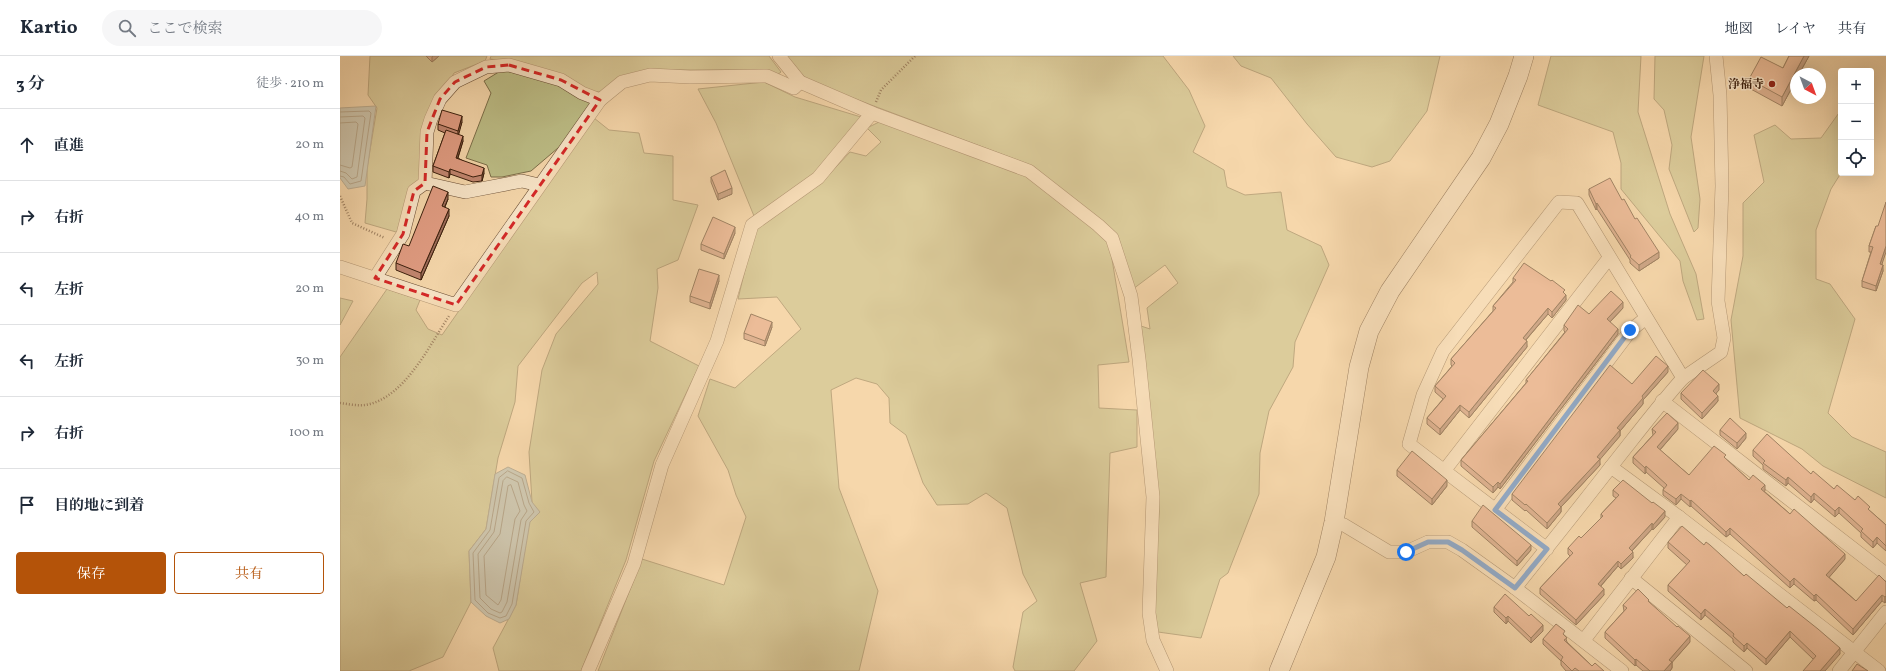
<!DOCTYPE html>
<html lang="ja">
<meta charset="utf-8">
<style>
:root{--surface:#fff;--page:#f6f6f7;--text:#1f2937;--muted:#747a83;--line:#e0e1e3;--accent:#b45309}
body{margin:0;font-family:Vollkorn,"Noto Serif JP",serif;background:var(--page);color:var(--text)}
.controls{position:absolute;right:12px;top:12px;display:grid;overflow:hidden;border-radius:4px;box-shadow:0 4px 16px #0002}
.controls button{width:36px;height:36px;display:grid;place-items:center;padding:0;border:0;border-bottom:1px solid var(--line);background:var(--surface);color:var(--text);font:20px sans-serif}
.compass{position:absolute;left:1450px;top:12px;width:36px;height:36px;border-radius:50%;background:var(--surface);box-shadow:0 4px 16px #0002;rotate:139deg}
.stop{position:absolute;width:12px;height:12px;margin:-9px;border:3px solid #1a73e8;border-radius:50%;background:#fff}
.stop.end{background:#1a73e8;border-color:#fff;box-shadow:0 1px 4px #0008}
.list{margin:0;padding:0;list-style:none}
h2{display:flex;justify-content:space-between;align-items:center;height:52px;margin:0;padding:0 16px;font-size:17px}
h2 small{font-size:13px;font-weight:400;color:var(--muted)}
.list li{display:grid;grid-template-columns:26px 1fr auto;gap:12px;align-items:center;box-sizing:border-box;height:72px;padding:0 16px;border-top:1px solid var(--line)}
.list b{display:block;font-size:15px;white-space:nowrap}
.list em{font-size:13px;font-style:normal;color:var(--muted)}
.actions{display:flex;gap:8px;padding:12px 16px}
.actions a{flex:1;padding:9px 0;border:1px solid var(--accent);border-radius:4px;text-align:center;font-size:14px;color:var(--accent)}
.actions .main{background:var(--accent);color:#fff}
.icon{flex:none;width:22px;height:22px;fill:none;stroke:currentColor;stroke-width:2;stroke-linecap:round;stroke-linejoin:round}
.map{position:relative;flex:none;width:1546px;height:615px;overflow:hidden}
header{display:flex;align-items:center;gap:24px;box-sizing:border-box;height:56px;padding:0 20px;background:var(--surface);border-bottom:1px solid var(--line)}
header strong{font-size:19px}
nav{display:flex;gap:22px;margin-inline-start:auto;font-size:14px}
.search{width:280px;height:36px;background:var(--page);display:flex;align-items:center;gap:10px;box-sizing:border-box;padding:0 14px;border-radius:22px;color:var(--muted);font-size:15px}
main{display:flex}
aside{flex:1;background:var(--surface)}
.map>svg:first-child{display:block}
.green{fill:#bdbe87;stroke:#7c6f4a}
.water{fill:#a2b7b5;stroke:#797b72}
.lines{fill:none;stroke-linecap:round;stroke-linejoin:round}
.shore{stroke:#6f6c62;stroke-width:1}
.street-casing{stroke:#6a4e35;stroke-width:14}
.secondary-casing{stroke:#3c200e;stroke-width:20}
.path{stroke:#3c200e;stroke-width:2.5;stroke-dasharray:1 2;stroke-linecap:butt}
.street{stroke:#f8e5c8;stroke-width:13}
.secondary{stroke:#f8e5c8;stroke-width:19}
.wall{fill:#c18670;stroke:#3c200e}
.shaded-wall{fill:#9d6d5b;stroke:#3c200e}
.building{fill:#e09c82;stroke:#3c200e}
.route{stroke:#1a73e8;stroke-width:5}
.marked{fill:none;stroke:#d62828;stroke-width:3;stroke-dasharray:8 5;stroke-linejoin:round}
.poi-dot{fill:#8f2418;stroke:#f8e5c8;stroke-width:1.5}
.labels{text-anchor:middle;stroke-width:3;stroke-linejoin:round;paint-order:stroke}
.poi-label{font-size:12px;font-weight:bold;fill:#3c200e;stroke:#f8e5c8;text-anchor:end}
</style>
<header>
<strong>Kartio</strong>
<div class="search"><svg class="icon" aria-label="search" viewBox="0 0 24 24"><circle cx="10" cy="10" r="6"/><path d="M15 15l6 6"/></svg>ここで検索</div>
<nav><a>地図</a><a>レイヤ</a><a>共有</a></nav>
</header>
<main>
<aside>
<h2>3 分<small>徒歩 · 210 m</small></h2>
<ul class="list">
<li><svg class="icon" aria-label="ahead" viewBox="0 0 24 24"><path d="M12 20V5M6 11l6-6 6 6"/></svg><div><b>直進</b></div><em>20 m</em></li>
<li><svg class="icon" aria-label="right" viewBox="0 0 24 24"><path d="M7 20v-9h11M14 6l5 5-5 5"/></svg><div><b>右折</b></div><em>40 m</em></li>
<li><svg class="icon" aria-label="left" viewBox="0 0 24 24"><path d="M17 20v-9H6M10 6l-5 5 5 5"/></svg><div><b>左折</b></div><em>20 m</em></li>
<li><svg class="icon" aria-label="left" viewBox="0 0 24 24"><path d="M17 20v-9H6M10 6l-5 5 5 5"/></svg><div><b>左折</b></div><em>30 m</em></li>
<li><svg class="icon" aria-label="right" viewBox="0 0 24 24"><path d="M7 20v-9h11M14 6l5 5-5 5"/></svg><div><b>右折</b></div><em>100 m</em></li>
<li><svg class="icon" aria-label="arrive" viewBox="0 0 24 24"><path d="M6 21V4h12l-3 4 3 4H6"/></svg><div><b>目的地に到着</b></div></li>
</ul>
<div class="actions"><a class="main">保存</a><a>共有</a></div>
</aside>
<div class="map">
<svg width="1546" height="615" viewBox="0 0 1546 615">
<rect width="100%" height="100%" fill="#f5d7ab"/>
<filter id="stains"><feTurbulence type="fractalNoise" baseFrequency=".005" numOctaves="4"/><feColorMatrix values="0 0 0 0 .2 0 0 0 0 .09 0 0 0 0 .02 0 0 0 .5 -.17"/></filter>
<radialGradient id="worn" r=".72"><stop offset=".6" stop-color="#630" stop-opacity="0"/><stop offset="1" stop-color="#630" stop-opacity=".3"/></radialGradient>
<g class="green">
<path d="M30,0h117l-2,5 -31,12 -29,55v55l-22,51 -38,-11 2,-24v-31l10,-60 -9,-13z"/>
<path d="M151,0h278l12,16 -4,3 -21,-5h-108l-48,22 -17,-1 -76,-29 -17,-3z"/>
<path d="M446,0h377l26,34 16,36 -12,26 31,18 3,17 18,8 36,-3 6,38 34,16 8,19 -34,77 -2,25 -24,44 -9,42 -1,41 -31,79 -8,6 -19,59 -43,-6 -4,-26 5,-95 -18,-185 9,3 -3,-21 31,-25 -13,-18 -32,24 -15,-53 -85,-70 -228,-86z"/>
<path d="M893,0h207l-13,55 -37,50 -18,6 -36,-10 -29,-33 -36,-46 -30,-12z"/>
<path d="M1211,0h90l-3,56 32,102 26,60 8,45 -7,1 -14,-39 -3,-20 -59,-72v-26l-8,-31 -75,-27z"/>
<path d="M1315,0h49l-13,81 9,62 -2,29 -4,4 -25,-63 3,-24 -8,-35 -10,-11z"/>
<path d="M162,14l60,14 31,20 -28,38 -34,29 -29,6h-11l-4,-12 -21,-7 25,-65 -7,-12z"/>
<path d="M424,26l31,15 66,20 -47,57 -60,42 -38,-93 -18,-34z"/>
<path d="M1501,54v63l-10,16 -15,41v49l14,5 25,35 -27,94 24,24 34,15v46l-63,-32 -21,-17 -62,-31 -9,-98 12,-64v-53l21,-21 -10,-47 21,-10 16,14 30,-1z"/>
<path d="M254,62l15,12 30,3 5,20 29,3v44l25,5 -20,55 -21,9 1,19 -8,53 49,25 -45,95 -28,99 -45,111h-82l-6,-23 23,-43 16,-103 -3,-50 13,-82 14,-36 42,-50 -1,-12 -15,11 -64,83 -3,36 -17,56 -12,71 -17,22 2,51 -28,55 -34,14h-69v-314l47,-68 33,11 -4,10 12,19 14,6z"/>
<path d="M543,64l145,56 81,65 20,121 -31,3 1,43 38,2v37l-27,6 -4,124 -26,6 17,58 -23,30h-59l-2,-4 10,-55 14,-11 -14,-27 -16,-66 -21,-15 -18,11 -31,1 -14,-22 -17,-48 -16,-12 -1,-25 -12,-14 -21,-6 -25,12 8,98 39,103 -19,80h-261l44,-112 82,26 22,-68 -10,-22 -8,-25 -30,-54 12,-37 25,9 66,-59 -24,-32 -39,2 17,-71 68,-47 27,-29 16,4 15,-14 -14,-14z"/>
<path d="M0,242l13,3 -13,24z"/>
</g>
<g class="water">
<path d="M36,50l-11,80 -17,3 -8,-11v-70z"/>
<path d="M168,411l17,8 7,27 8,10 -10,10 -14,83 -7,14 -9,4 -14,-7 -15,-14 -2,-51 17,-22 9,-55z"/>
</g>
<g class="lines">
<g class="shore">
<path d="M0,56l29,-1 2,2 -10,68 -11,3 -6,-7 -4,-1"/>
<path d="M0,61l23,-1 2,2 -8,59 -5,2 -6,-6 -6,-2"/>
<path d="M0,67l16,-1 2,2 -6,43 -2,1 -10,-3"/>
<path d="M168,415l14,7 7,25 5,9 -8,9 -14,83 -6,12 -6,2 -12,-5 -13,-13 -2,-47 17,-23 9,-52z"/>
<path d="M167,421l11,5 6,23 3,6 -6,9 -14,82 -5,10 -2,1 -9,-4 -11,-11 -2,-44 16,-22 9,-51z"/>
<path d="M171,429l9,26 -5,8 -14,81 -3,5 -12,-10 -2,-39 16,-22 8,-48z"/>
</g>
<defs>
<g id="street">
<path d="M439,0l21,26 72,31 157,58 69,54 14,13 19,58 8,63 14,138 -4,116 4,27 14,31"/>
<path d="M199,129l-17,-4 -57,11 -40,-9 2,-51 4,-13 9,-20 15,-17 31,-15 23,-2 52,15 21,13 18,7"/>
<path d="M0,211l116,38 144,-205 22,-18 28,-7 40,2 77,-1 27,12 6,-6"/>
<path d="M35,222l28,-44 11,-43 11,-8"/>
<path d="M1343,322l38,-26 3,-14 -6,-37 4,-115 -2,-91 -4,-39"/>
<path d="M1322,345l224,173"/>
<path d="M1271,411l68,50 200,154"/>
<path d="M1104,415l165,-213"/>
<path d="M1155,454l136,-180 15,-12"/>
<path d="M994,466l10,3 45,27h17l22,-10h20l14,8 53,38 107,83"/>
<path d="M1291,522l115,93"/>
<path d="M1175,532c32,-40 64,-80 95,-120 24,-30 47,-61 73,-90l-106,-175 -18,-1 -116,149 -20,44 -14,49 138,105"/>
<path d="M1244,584l95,-123"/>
<path d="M248,615l46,-107 28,-99 55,-124 35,-116 66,-47 54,-65"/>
<path d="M1499,615l47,-59"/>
</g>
<path id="secondary" d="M939,615l47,-114 8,-35 25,-155 10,-36 21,-40 91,-133 18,-34 19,-48 6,-20"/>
</defs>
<use href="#street" class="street-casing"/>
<use href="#secondary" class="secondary-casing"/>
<g class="path">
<path d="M536,46l5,-12 34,-34"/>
<path d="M0,140l12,27 33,15"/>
<path d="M0,347c8,1 17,3 25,2 39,-6 64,-59 84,-89"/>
</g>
<use href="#street" class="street"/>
<use href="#secondary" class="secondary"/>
</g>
<g class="wall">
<path d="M86,0h13l-7,6z"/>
<path d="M1449,0h20l-10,18h-3v6l-14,26 -33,-18v-9l34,-11z"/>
<path d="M122,66l-4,12 5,7 -5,17 26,15 -2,8 -9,1 -23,-8 -1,4 -16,-6v-6l12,-33 -7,-3v-6z"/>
<path d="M371,121l21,17 -14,6 -7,-18z"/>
<path d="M1249,133l33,11 37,58 -20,13 -9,-8v-3l-33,-51 -1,1 -7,-15z"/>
<path d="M108,143l-3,8 4,9 -28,64 -25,-10v-7z"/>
<path d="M1536,170l6,39 1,6 -7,20 -14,-4v-6l9,-29h-2v-6z"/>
<path d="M395,177l-11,26 -23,-9v-6z"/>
<path d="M1173,222l52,16 1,6 -14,18 -4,-4 -22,26 1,7 -58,71 -9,-8 -20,25 -13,-11v-6l16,-19 -8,-7v-6l17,-20 -1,-1v-6l42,-48v-5l20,-24z"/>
<path d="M379,225l-9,28 -20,-7v-6z"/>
<path d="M1283,252l-13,14 8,12 -118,155 -2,-2 -5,6 -32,-27v-6l65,-77v-3l39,-48 -1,-1v-6z"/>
<path d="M432,271l-7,19 -21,-7v-6z"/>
<path d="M1328,316l-25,28v4l-23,27v5l-21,23 1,6 -39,42v5l-14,17 -21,-19 -1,1 -13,-11v-6l120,-110z"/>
<path d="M1379,334l-3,3 2,8 -16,18 -21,-20v-6z"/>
<path d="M1312,373h26l-18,21 29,25 37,-16 23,21 16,11h-1l26,23 55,45 -16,18 27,24 30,-19 -1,21 -3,-2 -29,34 -37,-35 -2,1 -20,-17 -4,4 -60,-54 -4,3 -35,-31 -1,1 -9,-8 -5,6 -13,-10v-5l1,-2 -18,-16 -1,2 -12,-11v-6l20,-22z"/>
<path d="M1380,374l26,8 -9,11 -17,-14z"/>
<path d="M1413,394l58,24 23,15 21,11 15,11 16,14v26l-9,-8 -4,5 -12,-11v-4l-22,-20 -4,4 -21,-18 -3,4 -23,-20 -2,3 -23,-17v-4l-10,-9z"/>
<path d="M1057,414l50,16 -15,19 -35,-29z"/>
<path d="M1273,434l52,27 -12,13 -1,-1 -20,22 1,7 -12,11 -3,-3 -17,20 3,9 -28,30 -36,-31v-6l30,-32 -2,-2v-6l13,-10 20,-20v-4l15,-16 -3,-2z"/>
<path d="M1132,465l59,29 -14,16 -45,-39z"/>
<path d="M1328,486l36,3 40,31 96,78 -27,5 -23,-22 -24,28 -19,-17 -3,4 -11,-10v-3l-28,-24 -4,5 -33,-29v-6l19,-20 -19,-17z"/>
<path d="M1309,546l41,40 -18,20v6l-2,3h-27l-7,-6 -1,1 -30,-28v-6l19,-21 -1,-6z"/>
<path d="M1154,551l49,24 -12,12 -23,-22 -2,3 -12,-12z"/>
<path d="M1225,580l2,6 25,24 12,5h-38l-5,-6v-4l-18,-17v-5z"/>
</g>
<g class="shaded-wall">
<path d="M93,0h6l-7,6v-5z"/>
<path d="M1464,0h5l-10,18h-3v6l-14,26v-9z"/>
<path d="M122,60v6l-4,15v-6z"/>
<path d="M123,80v5l-7,22v-5z"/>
<path d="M144,112v5l-2,8v-6z"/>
<path d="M110,113v5l-1,4v-6z"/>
<path d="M392,132v6l-14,6v-6z"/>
<path d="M108,136v7l-6,14v-7z"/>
<path d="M1257,147v6l-1,1v-6z"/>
<path d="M109,153v7l-28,64v-7z"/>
<path d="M395,171v6l-11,26v-5z"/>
<path d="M1546,190v6l-6,18v-6z"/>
<path d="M1319,196v6l-20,13v-6z"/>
<path d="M1543,209v6l-7,20v-5z"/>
<path d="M379,219v6l-9,28v-6z"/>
<path d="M1226,239v5l-14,18v-6z"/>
<path d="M1283,246v6l-16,17v-6z"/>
<path d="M1208,252v6l-25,29v-5z"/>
<path d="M432,266v5l-7,19v-5z"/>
<path d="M1278,273v5l-118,155v-5z"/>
<path d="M1187,285v6l-58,71v-6z"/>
<path d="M1328,310v6l-25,28v4l-23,27v5l-23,27v-6l20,-29 25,-32z"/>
<path d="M1379,328v6l-6,7v-6z"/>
<path d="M1378,340v5l-16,18v-6z"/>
<path d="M1120,349v5l-20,25v-6z"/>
<path d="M1338,367v6l-21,24v-6z"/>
<path d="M1406,377v5l-9,11v-6z"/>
<path d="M1260,403v6l-39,42v5l-14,17v-6l11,-19z"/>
<path d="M1306,410v6l-1,2v-6z"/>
<path d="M1448,421v6l-2,3v-6z"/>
<path d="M1107,424v6l-15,19v-6z"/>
<path d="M1158,426v5l-5,6v-6z"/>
<path d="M1425,429v6l-4,3v-5z"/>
<path d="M1474,437v6l-3,4v-6z"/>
<path d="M1341,438v5l-5,6v-6z"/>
<path d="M1351,444v6l-1,1v-6z"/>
<path d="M1499,451v6l-4,4v-6z"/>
<path d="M1325,455v6l-12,13v-5z"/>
<path d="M1312,467v6l-23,25v-6z"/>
<path d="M1390,472v6l-4,3v-5z"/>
<path d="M1537,481v6l-4,5v-6z"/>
<path d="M1191,489v5l-14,16v-5z"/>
<path d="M1293,496v6l-12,11v-5z"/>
<path d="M1505,498v5l-19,22v-6z"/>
<path d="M1278,505v5l-20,23v-5z"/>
<path d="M1454,522v6l-4,4v-6z"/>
<path d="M1264,533v6l-28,30v-5z"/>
<path d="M1476,538v6l-2,1v-5z"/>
<path d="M1542,539v6l-29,34v-6z"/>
<path d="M1546,540v5l-1,2v-6z"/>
<path d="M1365,553v6l-4,5v-6z"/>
<path d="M1168,560v5l-2,3v-6z"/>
<path d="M1203,569v6l-12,12v-5z"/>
<path d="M1450,575v6l-24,28v-6z"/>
<path d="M1350,580v6l-21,24v-6z"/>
<path d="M1407,587v5l-3,4v-6z"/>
<path d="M1500,592v6l-15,17h-5z"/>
<path d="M1296,603v6l-1,1v-6z"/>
<path d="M1332,606v6l-2,3h-6z"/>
</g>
<g class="building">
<path d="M1449,0h15l-22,41 -33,-18 12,-22 22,11z"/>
<path d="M102,54l20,6 -4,15 -20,-7z"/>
<path d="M106,74l17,6 -7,22 28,10 -2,7 -9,2 -23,-8 -1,3 -16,-6z"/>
<path d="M385,114l7,18 -14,6 -7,-17z"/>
<path d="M1270,122l12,22 2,-1 11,20 2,-1 22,34 -20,13 -9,-8 1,-1 -34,-53 -1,1 -7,-15z"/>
<path d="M93,130l15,6 -6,14 7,3 -28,64 -25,-10 7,-19 6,2z"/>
<path d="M1546,146v44l-6,18 3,1 -7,21 -14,-5 11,-34 -4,-1 7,-20h2z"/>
<path d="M373,161l22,10 -11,27 -23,-10z"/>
<path d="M1184,207l27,18 1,-1 13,10 -2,2 3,3 -14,17 -4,-4 -25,30 4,3 -58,71 -9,-7 -20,24 -13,-11 19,-22 -11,-10 20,-23 -4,-4 45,-51 -3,-2 23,-26 -3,-2z"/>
<path d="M359,213l20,6 -9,28 -20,-7z"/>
<path d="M1271,235l12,11 -16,17 11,10 -118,155 -2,-2 -5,5 -32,-27 67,-79 -2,-1 42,-51 -4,-4 14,-20 11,9z"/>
<path d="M411,258l21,8 -7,19 -21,-8z"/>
<path d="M1316,300l12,10 -26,30 1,2 -26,30 3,2 -23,27 3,2 -42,45 3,3 -14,16 -21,-19 -1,1 -13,-11 98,-129 22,19z"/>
<path d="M1363,314l16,14 -6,7 5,5 -16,17 -21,-20z"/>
<path d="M1327,357l11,10 -21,24 32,28 25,-29 12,9 -2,2 25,23 4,-5 12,10 -4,4 29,25 4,-5 51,45 -19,21 30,26 23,-26 7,7v14l-1,1 -3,-2 -29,34 -37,-35 -2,2 -20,-18 -4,4 -60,-54 -4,4 -35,-32 -1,1 -9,-7 -5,5 -13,-9 4,-5 -21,-19 -1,2 -12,-11 23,-25 -4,-3z"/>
<path d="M1390,362l16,15 -9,10 -17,-13z"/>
<path d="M1427,378l44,40 2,-3 21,18 3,-4 18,15 3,-4 12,11 -2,2 18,16v21l-9,-9 -4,5 -12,-11 2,-2 -24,-22 -4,4 -21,-18 -3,4 -23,-20 -2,3 -23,-17 2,-2 -12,-11z"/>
<path d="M1072,395l35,29 -15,19 -35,-29z"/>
<path d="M1283,424l29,23 1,-1 12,9 -12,14 -1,-2 -23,25 4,4 -12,12 -3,-3 -20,23 6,5 -28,31 -36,-32 33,-35 -5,-5 11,-12 2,2 22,-22 -2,-2 18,-19 -6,-5z"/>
<path d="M1143,449l48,40 -14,16 -45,-40z"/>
<path d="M1342,470l22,19 2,-3 4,3 34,31 2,-2 41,34 2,-2 29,23 22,19 -20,23h-17l13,-15 -26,-25 -24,28 -19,-16 -3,3 -11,-10 1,-2 -29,-25 -4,5 -33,-29 22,-24 -22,-19z"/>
<path d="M1298,533l11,11 -1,1 29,26 1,-1 12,10 -21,24 3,2 -8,9h-14l-14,-12 -1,1 -30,-28 22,-24 -4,-3z"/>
<path d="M1165,538l24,22 2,-2 12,11 -12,13 -23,-22 -2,2 -12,-11z"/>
<path d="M1216,568l9,7 -2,3 4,4 -3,2 28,26 3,-3 9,8h-25l-4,-3 -3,3 -11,-11 2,-3 -20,-18z"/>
<path d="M1517,608l11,7h-16z"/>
</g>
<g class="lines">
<path class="route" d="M1066,496l22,-10h20l14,8 53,38 32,-39 -52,-39 135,-180"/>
</g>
<path d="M0 0H1546V615H0ZM169,9l52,15 39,20 -144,205 -81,-27 28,-44 11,-43 11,-8 2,-51 13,-33 15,-17 31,-15z" fill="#f5d7ab" fill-opacity=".55" fill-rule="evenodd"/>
<path class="marked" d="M169,9l52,15 39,20 -144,205 -81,-27 28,-44 11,-43 11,-8 2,-51 13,-33 15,-17 31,-15z"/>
<circle class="poi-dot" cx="1432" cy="28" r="4"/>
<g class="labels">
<g class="poi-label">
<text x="1424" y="32">浄福寺</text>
</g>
</g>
<rect width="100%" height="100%" filter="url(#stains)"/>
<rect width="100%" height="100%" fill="url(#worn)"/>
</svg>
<div class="controls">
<button>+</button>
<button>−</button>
<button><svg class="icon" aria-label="locate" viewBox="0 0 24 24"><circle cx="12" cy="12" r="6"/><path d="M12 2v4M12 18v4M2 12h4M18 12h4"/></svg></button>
</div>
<svg class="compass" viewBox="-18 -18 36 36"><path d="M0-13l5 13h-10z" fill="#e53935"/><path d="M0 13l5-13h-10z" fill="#747a83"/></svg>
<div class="stop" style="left:1066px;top:496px"></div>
<div class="stop end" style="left:1290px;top:274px"></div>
</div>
</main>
